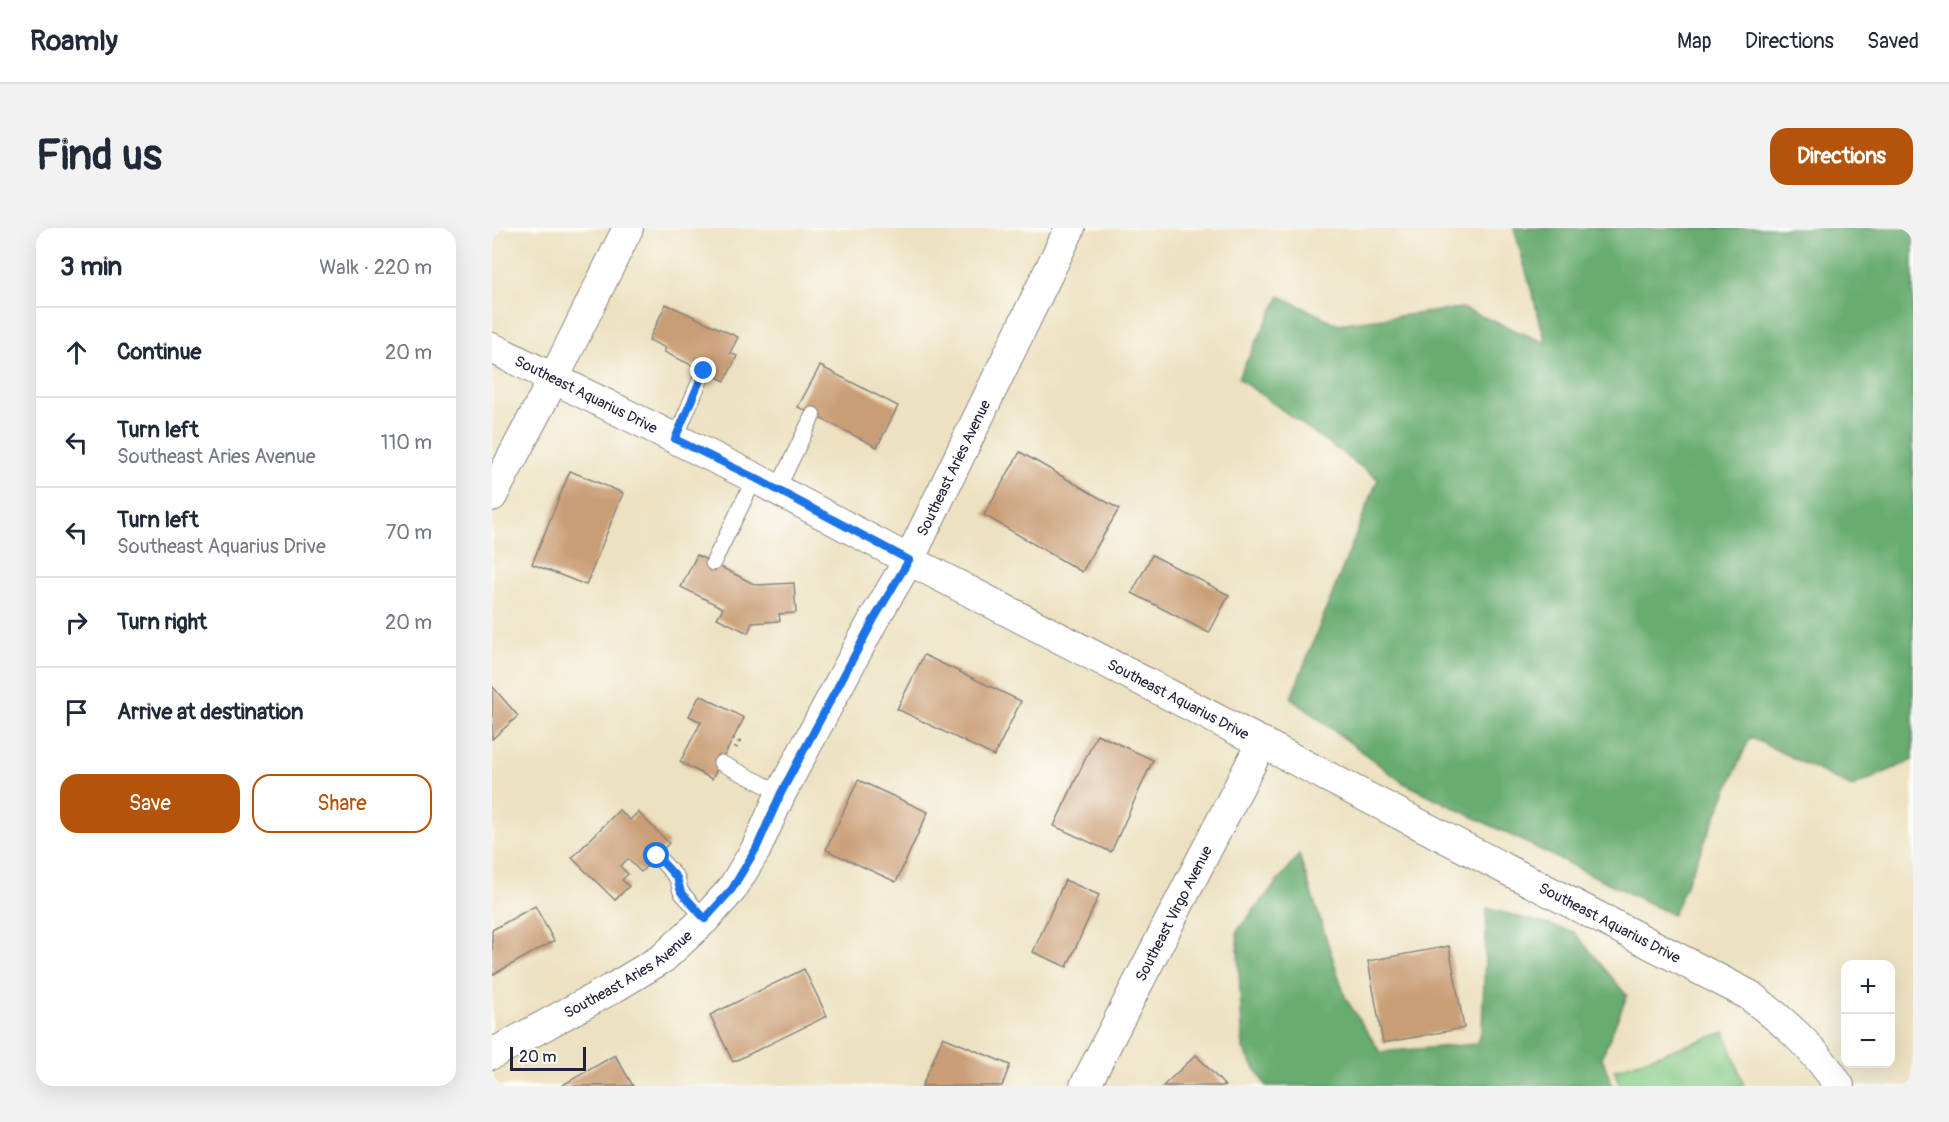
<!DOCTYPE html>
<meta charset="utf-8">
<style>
:root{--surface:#fff;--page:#f2f2f3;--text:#1f2937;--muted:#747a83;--line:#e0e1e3;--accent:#b45309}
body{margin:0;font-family:Pangolin,sans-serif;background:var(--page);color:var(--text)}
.controls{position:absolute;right:18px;bottom:18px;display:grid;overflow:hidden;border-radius:12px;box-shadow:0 6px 24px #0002}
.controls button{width:54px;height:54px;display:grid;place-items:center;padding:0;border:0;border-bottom:2px solid var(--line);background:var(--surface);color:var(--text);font:30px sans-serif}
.scale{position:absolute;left:18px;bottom:15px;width:76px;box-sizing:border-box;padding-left:6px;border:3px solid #22223b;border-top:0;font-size:16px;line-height:21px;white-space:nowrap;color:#22223b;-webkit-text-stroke:4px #fdfcf7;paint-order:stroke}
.stop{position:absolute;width:18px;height:18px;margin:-14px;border:4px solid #1a73e8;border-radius:50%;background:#fff}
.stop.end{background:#1a73e8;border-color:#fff;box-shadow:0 2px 6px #0008}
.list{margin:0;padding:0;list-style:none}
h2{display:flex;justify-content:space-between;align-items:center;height:78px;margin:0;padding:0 24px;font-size:26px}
h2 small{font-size:20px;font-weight:400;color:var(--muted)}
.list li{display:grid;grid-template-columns:39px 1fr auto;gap:18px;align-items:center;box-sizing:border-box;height:90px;padding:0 24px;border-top:2px solid var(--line)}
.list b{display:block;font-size:22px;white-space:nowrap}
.list p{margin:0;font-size:20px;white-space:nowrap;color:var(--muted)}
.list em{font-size:20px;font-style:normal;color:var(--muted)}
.actions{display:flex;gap:12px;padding:18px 24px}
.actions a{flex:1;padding:14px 0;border:2px solid var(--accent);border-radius:18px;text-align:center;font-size:21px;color:var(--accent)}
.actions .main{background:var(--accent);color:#fff}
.icon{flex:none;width:33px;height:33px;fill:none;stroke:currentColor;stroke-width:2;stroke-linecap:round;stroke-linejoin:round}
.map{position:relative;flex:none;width:1421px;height:858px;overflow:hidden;border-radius:18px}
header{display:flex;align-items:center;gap:36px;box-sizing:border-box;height:84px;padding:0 30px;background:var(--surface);border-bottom:2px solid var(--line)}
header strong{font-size:28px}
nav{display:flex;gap:33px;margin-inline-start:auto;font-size:21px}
.intro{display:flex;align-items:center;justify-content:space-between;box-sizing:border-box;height:144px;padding:0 36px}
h1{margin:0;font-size:42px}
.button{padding:15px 27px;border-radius:18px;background:var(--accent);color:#fff;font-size:21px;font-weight:700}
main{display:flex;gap:36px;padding:0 36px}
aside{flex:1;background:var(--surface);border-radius:18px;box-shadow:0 6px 24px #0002}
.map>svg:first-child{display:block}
.green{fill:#81c782;stroke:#52745e;stroke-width:1.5}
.forest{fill:#68ac70;stroke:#456756;stroke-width:1.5}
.building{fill:#c99d75}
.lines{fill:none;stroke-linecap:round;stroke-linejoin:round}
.service-casing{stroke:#87827e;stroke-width:17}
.minor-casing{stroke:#87827e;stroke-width:32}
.path{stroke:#87827e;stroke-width:4;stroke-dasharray:1.5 4.5;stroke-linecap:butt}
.service{stroke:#fff;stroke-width:15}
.minor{stroke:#fff;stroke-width:30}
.route{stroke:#1a73e8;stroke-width:8}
.labels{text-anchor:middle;stroke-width:6;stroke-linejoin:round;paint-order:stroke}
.street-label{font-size:15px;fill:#22223b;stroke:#fdfcf7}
</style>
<header>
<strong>Roamly</strong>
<nav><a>Map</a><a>Directions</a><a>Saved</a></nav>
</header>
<div class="intro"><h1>Find us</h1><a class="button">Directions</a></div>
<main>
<aside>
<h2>3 min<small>Walk · 220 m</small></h2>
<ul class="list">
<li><svg class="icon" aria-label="ahead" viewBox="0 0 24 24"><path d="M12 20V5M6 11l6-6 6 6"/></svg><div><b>Continue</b></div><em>20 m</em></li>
<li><svg class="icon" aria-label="left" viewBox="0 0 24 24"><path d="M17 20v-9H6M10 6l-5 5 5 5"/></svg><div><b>Turn left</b><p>Southeast Aries Avenue</p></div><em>110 m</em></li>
<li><svg class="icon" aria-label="left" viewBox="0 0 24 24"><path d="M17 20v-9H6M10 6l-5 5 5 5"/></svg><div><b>Turn left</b><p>Southeast Aquarius Drive</p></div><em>70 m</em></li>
<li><svg class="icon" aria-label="right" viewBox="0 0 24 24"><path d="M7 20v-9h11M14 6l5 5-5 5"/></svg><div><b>Turn right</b></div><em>20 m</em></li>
<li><svg class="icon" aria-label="arrive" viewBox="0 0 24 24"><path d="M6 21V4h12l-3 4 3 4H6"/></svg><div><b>Arrive at destination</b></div></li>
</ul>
<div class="actions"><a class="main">Save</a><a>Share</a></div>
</aside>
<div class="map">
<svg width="1421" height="858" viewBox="0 0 1421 858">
<rect width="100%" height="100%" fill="#fdfcf7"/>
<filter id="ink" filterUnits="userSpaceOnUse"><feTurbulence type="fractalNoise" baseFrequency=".0167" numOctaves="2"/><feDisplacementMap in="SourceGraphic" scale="12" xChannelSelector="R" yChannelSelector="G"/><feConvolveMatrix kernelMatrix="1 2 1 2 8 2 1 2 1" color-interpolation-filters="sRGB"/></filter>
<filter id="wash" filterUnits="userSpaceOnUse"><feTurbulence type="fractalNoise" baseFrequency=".008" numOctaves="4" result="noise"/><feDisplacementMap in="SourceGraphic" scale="24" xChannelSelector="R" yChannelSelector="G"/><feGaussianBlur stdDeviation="1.35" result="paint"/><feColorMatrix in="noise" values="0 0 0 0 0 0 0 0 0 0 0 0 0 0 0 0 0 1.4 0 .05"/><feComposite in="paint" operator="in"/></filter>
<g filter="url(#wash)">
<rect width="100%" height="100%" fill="#ece1c0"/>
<path class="green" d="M1233,804l19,54h-124l-6,-16z"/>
<g class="forest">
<path d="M1022,0h399v532l-61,27 -102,-50 -77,178 -271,-133 -111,-84 87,-219 -140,-101 42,-82 57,28 125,-16 84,35z"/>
<path d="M807,627l47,144 34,53 96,-8 6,-14 5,-122 87,24 53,64 -25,61 10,29h-346l-23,-37 -6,-118z"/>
</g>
<g id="blocks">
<g class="building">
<path d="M174,76l72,33 -8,16 7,3 -12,25 -61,-29 2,-4 -17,-8z"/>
<path d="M328,138l78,40 -21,41 -79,-40z"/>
<path d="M528,224l99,57 -37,63 -98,-57z"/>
<path d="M78,243l53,22 -37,92 -54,-21z"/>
<path d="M205,327l59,30 38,-2 2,30 -17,1 1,7 -28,2 -4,10 -31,-15 6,-10 -42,-21z"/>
<path d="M660,327l77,40 -20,38 -77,-40z"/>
<path d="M432,427l97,46 -27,55 -97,-47z"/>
<path d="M0,458l26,30 -26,23z"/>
<path d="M208,467l44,23 -32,61 -32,-17 21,-40 -12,-6z"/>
<path d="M605,506l56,26 -42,92 -57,-26z"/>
<path d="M366,552l70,32 -32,70 -70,-32z"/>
<path d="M127,582l11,10 8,-8 31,31 -28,29 -13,-13 -8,7 8,8 -6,6 7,6 -14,14 -43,-42z"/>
<path d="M573,652l34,15 -32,72 -34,-15z"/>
<path d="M43,678l19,35 -62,34v-45z"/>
<path d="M957,718l15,82 -81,15 -15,-82z"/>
<path d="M312,741l23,47 -94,46 -23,-47z"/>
<path d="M451,809l67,28 -8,21h-80z"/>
<path d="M123,827l18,31h-72z"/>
<path d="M704,827l29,31h-62z"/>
</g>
</g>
</g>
<g filter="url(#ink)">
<use href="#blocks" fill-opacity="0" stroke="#87827e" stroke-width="1.5"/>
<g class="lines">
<defs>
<g id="service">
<path d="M183,211l29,-68"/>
<path d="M285,262l36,-75"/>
<path d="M221,335l42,-85"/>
<path d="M229,535l60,30"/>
<path d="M165,628l20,22 4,14 24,27"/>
</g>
<g id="minor">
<path id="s1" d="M0,120l263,130 154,82 840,435c34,26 67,54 90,91"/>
<path d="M0,268l61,-116 75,-152"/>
<path id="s2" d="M0,826l123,-67 48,-29 42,-39 27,-30 24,-40 25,-56 93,-174 35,-59 161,-332"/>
<path id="s3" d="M593,858l177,-344"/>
</g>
</defs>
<use href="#service" class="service-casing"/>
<use href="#minor" class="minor-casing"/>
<path class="path" d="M241,511l6,3 -4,7"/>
<use href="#service" class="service"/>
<use href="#minor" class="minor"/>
</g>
</g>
<g class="lines" filter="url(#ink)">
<path class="route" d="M165,628l20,22 4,14 24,27 27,-30 24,-40 25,-56 93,-174 35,-59 -154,-82 -80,-39 29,-68"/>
</g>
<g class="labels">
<g class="street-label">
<text dy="5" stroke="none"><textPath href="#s1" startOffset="105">Southeast Aquarius Drive</textPath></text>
<text dy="5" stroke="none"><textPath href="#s2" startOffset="770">Southeast Aries Avenue</textPath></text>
<text dy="5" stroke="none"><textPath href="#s1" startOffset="771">Southeast Aquarius Drive</textPath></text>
<text dy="5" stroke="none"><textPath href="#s3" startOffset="194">Southeast Virgo Avenue</textPath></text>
<text dy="5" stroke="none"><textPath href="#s1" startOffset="1257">Southeast Aquarius Drive</textPath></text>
<text dy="5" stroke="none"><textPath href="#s2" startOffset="158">Southeast Aries Avenue</textPath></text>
</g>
</g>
</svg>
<div class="controls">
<button>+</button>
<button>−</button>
</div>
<div class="scale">20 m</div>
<div class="stop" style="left:165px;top:628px"></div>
<div class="stop end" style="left:212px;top:143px"></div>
</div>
</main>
